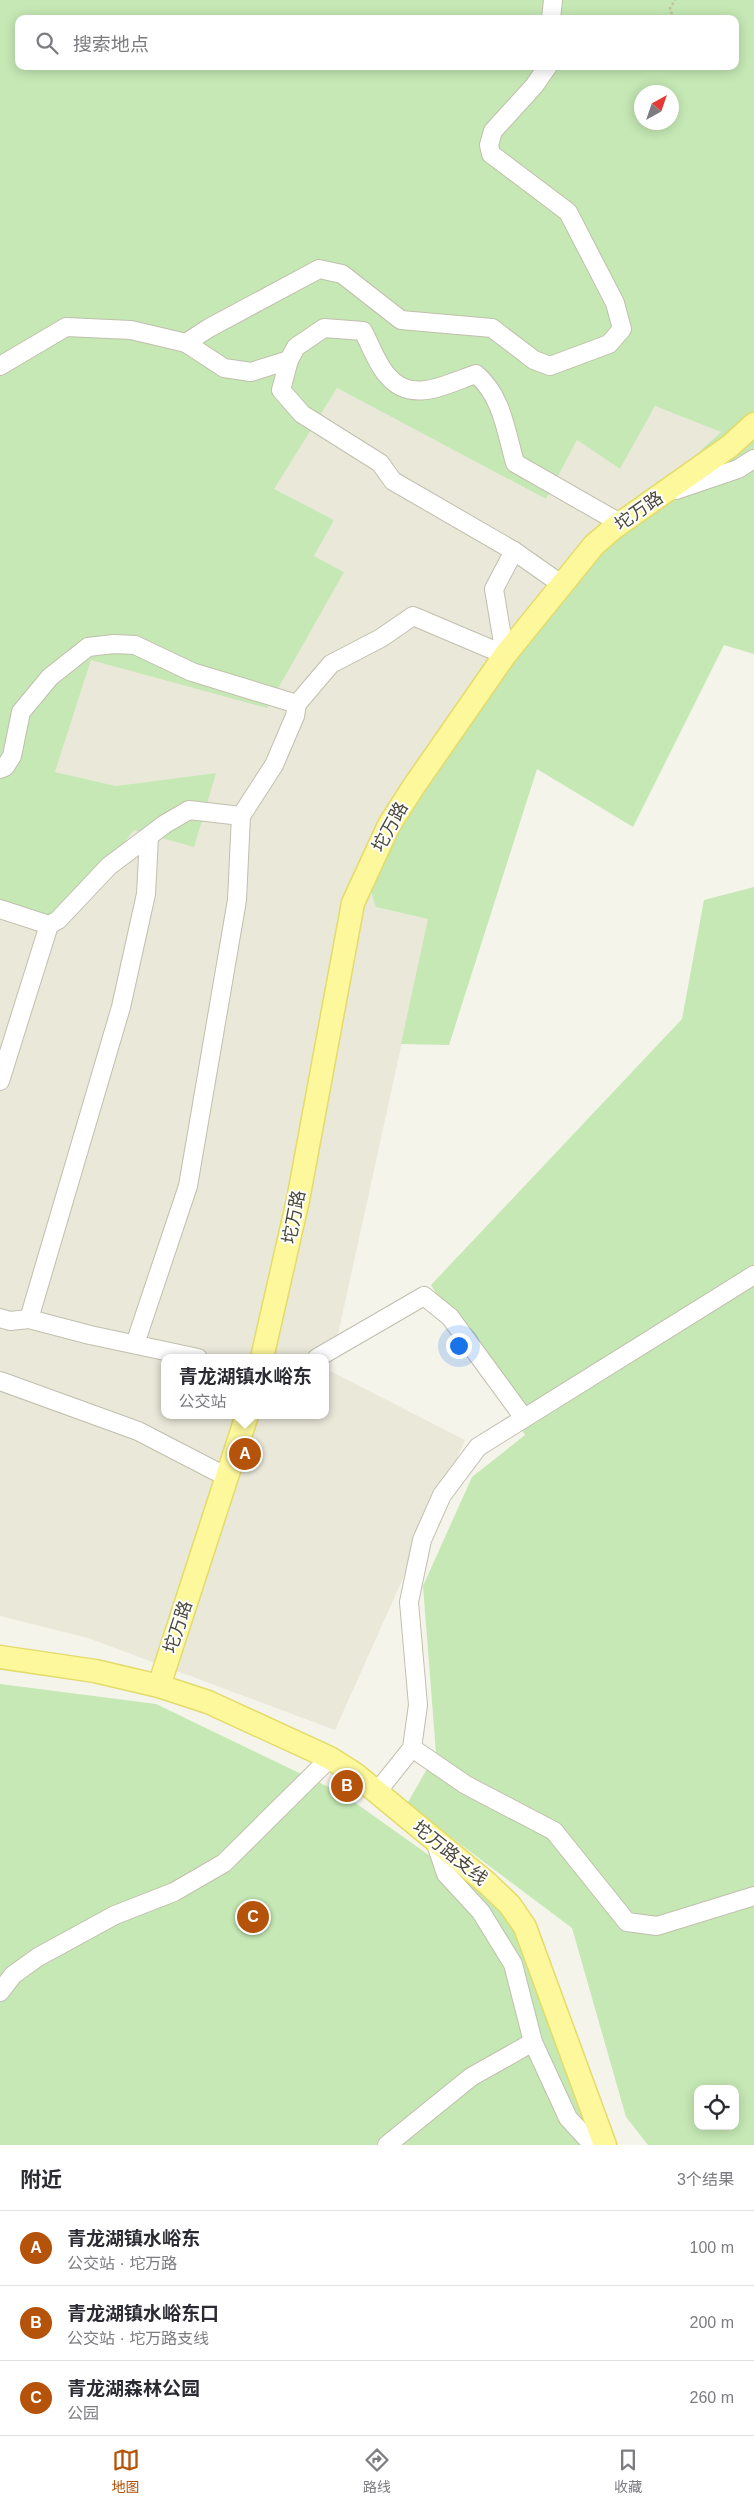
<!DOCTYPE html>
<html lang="zh">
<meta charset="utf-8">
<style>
:root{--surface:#fff;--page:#f2f2f3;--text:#2b2b33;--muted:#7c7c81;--line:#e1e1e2;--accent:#b45309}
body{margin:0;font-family:Helvetica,"Noto Sans SC",sans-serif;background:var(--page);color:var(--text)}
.controls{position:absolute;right:15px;bottom:15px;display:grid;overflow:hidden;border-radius:10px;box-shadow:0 2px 12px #0003}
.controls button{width:45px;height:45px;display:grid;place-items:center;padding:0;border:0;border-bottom:1px solid var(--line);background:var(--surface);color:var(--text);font:25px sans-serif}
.compass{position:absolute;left:634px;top:85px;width:45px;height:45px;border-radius:50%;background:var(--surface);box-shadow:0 2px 12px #0003;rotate:40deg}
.you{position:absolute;left:458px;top:1345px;width:18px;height:18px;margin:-12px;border:4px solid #fff;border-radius:50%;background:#1a73e8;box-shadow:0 0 0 8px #1a73e833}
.badge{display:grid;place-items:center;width:32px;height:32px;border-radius:50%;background:var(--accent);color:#fff;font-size:16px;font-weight:700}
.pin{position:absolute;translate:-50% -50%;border:2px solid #fff;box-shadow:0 1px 5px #0006}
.popup{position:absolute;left:161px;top:1354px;width:168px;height:65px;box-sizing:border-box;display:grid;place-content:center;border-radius:10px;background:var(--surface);filter:drop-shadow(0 1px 4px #0005);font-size:16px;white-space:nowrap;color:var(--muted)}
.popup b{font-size:19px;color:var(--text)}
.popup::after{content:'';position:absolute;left:50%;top:100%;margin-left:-10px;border:10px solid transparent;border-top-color:var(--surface)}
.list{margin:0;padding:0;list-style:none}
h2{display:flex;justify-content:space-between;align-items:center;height:65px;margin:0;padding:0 20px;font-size:21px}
h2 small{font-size:16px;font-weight:400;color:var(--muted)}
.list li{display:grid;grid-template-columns:32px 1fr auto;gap:15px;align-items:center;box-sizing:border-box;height:75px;padding:0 20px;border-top:1px solid var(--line)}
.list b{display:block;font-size:19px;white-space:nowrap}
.list p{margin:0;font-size:16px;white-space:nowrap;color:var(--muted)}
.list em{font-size:16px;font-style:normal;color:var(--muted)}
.icon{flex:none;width:28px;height:28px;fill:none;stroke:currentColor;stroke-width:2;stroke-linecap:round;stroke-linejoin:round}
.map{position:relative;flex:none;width:754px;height:2145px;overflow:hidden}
.search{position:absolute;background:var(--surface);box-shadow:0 2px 12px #0003;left:15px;right:15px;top:15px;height:55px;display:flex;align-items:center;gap:12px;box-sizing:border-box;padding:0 18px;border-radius:10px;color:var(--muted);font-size:19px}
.sheet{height:290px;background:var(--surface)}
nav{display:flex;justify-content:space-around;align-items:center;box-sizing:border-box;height:70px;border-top:1px solid var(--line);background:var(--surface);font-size:14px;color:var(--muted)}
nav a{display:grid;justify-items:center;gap:2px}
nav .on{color:var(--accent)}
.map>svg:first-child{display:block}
.residential{fill:#e9e8d9;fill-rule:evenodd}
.green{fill:#c5e8b4;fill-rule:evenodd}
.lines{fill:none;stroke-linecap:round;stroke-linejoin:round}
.minor-casing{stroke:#c1bfad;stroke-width:20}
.major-casing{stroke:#e3db6a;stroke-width:25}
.path{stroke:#c2be9e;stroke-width:2.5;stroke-dasharray:2.5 2.5;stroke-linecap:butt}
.minor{stroke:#fff;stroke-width:18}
.major{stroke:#fdf89c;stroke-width:22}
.labels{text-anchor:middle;stroke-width:4;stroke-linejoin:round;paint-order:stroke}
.street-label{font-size:18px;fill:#494738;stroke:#fff}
</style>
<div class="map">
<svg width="754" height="2145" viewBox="0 0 754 2145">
<rect width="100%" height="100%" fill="#f5f4eb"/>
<path class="residential" d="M337,388l209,111 31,-59 43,29 35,-63 66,26 -345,475 53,12 -99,452 135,69 -130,290 -247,-92 -88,-22v-697l59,7 75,-96 82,-57 -100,13 -61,-14 36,-112 253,-88 -30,-16 20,-36 -61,-31zM165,1358h160v57h-160z"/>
<g class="green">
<path d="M0,0h754v654l-30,-9 -91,182 -96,-58 -88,276 -48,-1 27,-125 -52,-12 -15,-49 225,-303 135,-123 -66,-26 -35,63 -43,-29 -31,59 -209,-111 -63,101 60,31 -20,36 30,16 -77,136 -176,-48 -36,112 61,14 100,-13 -22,74 -60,-17 -75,96 -59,-7zM19,19h716v47h-716zM642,92h30v30h-30z"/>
<path d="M754,887v1258h-106l-22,-28 -54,-189 -165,-124 29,-51 -13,-167 49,-109 53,-42 -94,-150 251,-266 22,-119zM698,2089h37v37h-37z"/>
<path d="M0,1684l156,20 187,90 139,99 49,48 68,204h-599z"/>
</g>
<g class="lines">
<defs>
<g id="minor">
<path d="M551,19l2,-19"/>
<path d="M186,343l38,25 27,4 38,-12"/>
<path d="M0,366l66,-39 65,3 55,13 23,-15 110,-59 23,5 59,46 91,8 42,32 16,6 59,-22 13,-15 -7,-26 -47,-91 -77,-58 -2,-9 4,-14 41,-45 14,-20"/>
<path d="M676,490l62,-21 16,-10"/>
<path d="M514,551l-121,-70 -13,-18 -78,-49 -21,-24 8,-30 7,-13 28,-19 39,3c7,13 14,33 24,44 24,30 59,9 89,-1 26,22 30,57 39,89l105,60"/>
<path d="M505,655l-11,-66 20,-38 47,33"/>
<path d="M0,769l5,-2 7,-11 9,-44 29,-35 38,-30 26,-3 21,1 57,27 105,32"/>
<path d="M0,909l49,16"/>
<path d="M0,1081l49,-156 9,-5 51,-54 56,-42 24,-14 52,6"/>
<path d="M0,1318l10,3 19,-2 61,16 108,23"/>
<path d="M29,1319l92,-312 25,-113 3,-57"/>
<path d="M135,1344l53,-158 49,-286 4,-84 33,-51 21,-49 2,-12 34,-40 50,-26 32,-22 92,39"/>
<path d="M317,1358l107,-62 26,21 74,101"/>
<path d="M0,1381l138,50 89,46"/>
<path d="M412,1748l54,37 88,46 73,91 30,4 97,-30"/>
<path d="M377,1792l35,-44 6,-43 -9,-103 13,-62 20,-45 36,-48 276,-172"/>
<path d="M435,1841l11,33 35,38 32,52 20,78 35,76 25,27"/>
<path d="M0,1992l13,-17 25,-18 77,-42 59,-23 50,-29 106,-105"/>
<path d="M387,2145l84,-68 62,-35"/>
</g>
<g id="major">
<path d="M262,1358l36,-158 55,-297 36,-78 25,-39 91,-131 89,-110 21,-18 115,-81 24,-22"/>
<path d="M0,1657l95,14 64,15 49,16 122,56 25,16 132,109 23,22 15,22 80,218"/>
<path d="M159,1686l88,-271"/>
</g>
</defs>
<use href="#minor" class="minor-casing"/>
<use href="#major" class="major-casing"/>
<path class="path" d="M673,19l-3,-11 5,-8"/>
<use href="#minor" class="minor"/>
<use href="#major" class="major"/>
</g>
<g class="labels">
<g class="street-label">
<text transform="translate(639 511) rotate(-35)" y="6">坨万路</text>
<text transform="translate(390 827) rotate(-61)" y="6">坨万路</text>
<text transform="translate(294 1217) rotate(-79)" y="6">坨万路</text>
<text transform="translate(178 1627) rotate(-72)" y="6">坨万路</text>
<text transform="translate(450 1853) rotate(39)" y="6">坨万路支线</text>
</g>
</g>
</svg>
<div class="controls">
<button><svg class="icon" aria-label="locate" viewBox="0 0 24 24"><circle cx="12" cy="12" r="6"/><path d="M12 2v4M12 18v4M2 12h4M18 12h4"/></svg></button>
</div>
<svg class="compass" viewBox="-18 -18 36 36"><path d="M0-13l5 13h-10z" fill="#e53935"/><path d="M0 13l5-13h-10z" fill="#7c7c81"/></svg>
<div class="you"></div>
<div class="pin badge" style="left:245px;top:1454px">A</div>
<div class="popup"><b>青龙湖镇水峪东</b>公交站</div>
<div class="pin badge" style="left:347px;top:1786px">B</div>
<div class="pin badge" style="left:253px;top:1917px">C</div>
<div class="search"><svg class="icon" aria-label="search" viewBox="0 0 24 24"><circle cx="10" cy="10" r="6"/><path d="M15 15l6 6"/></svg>搜索地点</div>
</div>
<section class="sheet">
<h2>附近<small>3个结果</small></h2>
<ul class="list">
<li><span class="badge">A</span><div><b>青龙湖镇水峪东</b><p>公交站 · 坨万路</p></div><em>100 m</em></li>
<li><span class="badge">B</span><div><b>青龙湖镇水峪东口</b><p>公交站 · 坨万路支线</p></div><em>200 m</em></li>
<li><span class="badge">C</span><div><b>青龙湖森林公园</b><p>公园</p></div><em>260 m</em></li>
</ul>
</section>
<nav>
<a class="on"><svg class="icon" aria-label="map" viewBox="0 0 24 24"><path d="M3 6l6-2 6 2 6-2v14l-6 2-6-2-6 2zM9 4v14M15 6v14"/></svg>地图</a>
<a><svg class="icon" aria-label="directions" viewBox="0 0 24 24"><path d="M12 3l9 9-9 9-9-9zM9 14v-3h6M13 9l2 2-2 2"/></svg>路线</a>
<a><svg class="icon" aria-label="saved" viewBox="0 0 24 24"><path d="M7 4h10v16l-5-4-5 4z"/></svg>收藏</a>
</nav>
